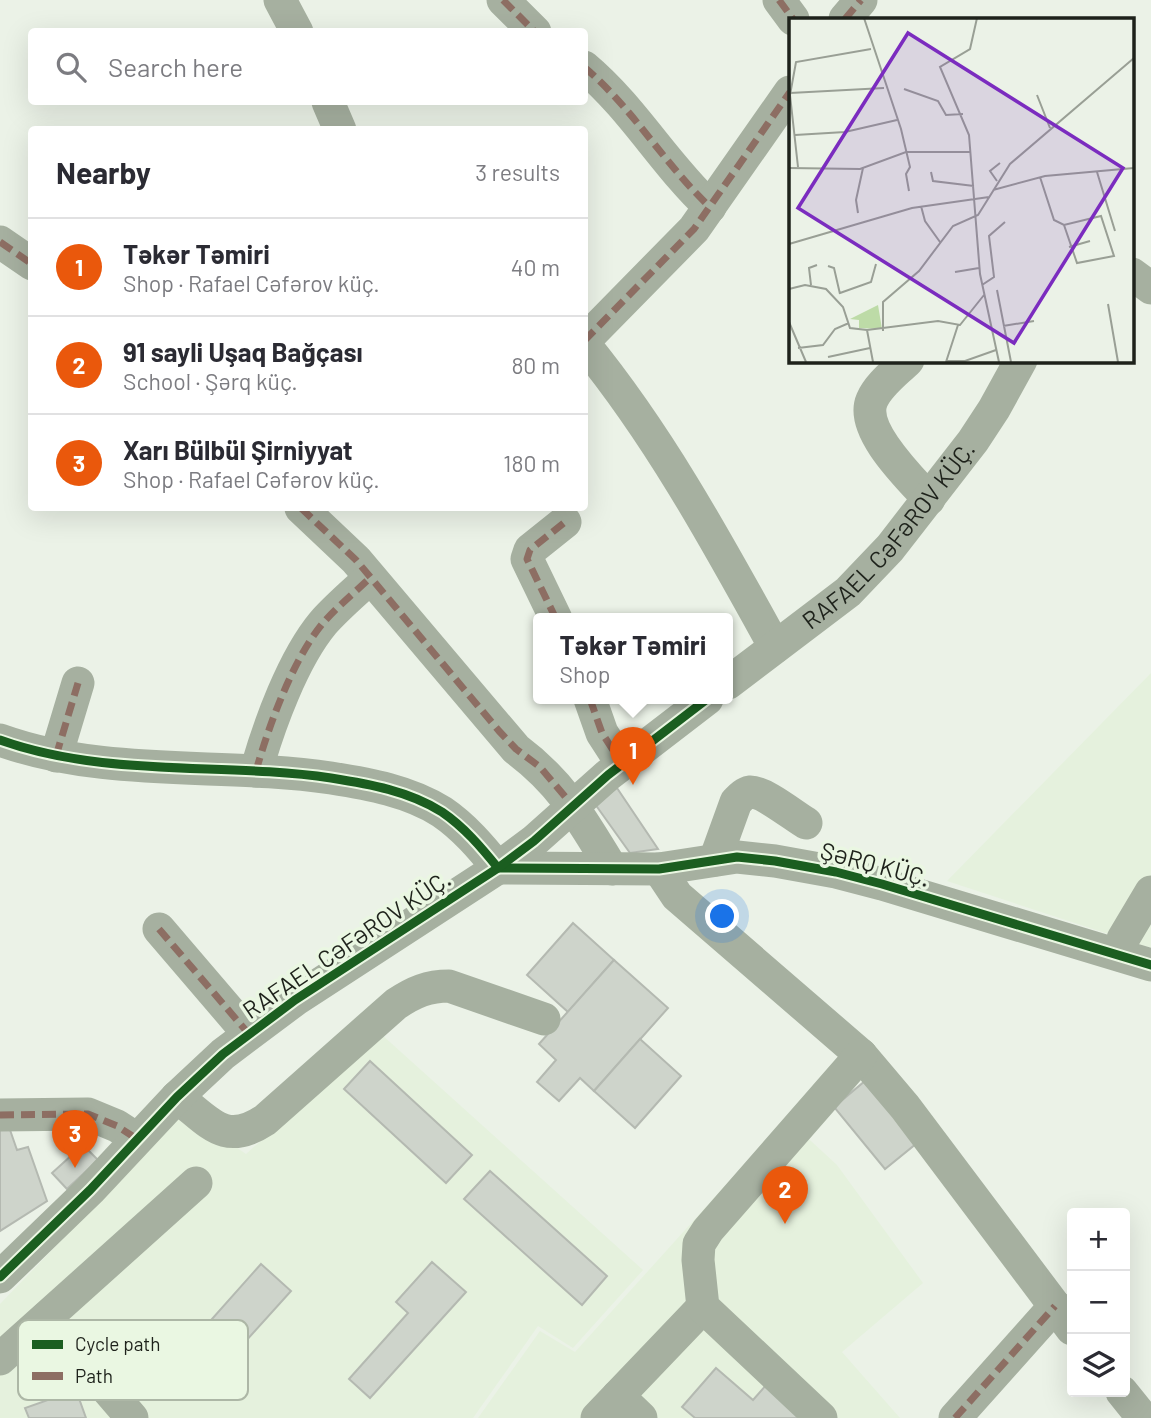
<!DOCTYPE html>
<meta charset="utf-8">
<style>
:root{--surface:#fff;--page:#f7f7f7;--text:#2b2b33;--muted:#7c7c81;--line:#e1e1e2;--accent:#ea580c}
body{margin:0;font-family:Barlow,sans-serif;background:var(--page);color:var(--text)}
.controls{position:absolute;right:21px;bottom:21px;display:grid;overflow:hidden;border-radius:7px;box-shadow:0 7px 28px #0002}
.controls button{width:63px;height:63px;display:grid;place-items:center;padding:0;border:0;border-bottom:2px solid var(--line);background:var(--surface);color:var(--text);font:35px sans-serif}
.you{position:absolute;left:723px;top:917px;width:24px;height:24px;margin:-18px;border:5px solid #fff;border-radius:50%;background:#1a73e8;box-shadow:0 0 0 10px #1a73e833}
.badge{display:grid;place-items:center;width:46px;height:46px;border-radius:50%;background:var(--accent);color:#fff;font-size:23px;font-weight:700}
.pin{position:absolute;translate:-50% -58px;filter:drop-shadow(0 2px 4px #0008)}
.pin::after{content:'';position:absolute;top:37px;width:24px;height:21px;background:inherit;clip-path:polygon(0 0,100% 0,50% 100%)}
.popup{position:absolute;left:533px;top:613px;width:200px;height:91px;box-sizing:border-box;display:grid;place-content:center;border-radius:7px;background:var(--surface);filter:drop-shadow(0 2px 5px #0005);font-size:23px;white-space:nowrap;color:var(--muted)}
.popup b{font-size:26px;color:var(--text)}
.popup::after{content:'';position:absolute;left:50%;top:100%;margin-left:-14px;border:14px solid transparent;border-top-color:var(--surface)}
.list{margin:0;padding:0;list-style:none}
h2{display:flex;justify-content:space-between;align-items:center;height:91px;margin:0;padding:0 28px;font-size:30px}
h2 small{font-size:23px;font-weight:400;color:var(--muted)}
.list li{display:grid;grid-template-columns:46px 1fr auto;gap:21px;align-items:center;box-sizing:border-box;height:98px;padding:0 28px;border-top:2px solid var(--line)}
.list b{display:block;font-size:26px;white-space:nowrap}
.list p{margin:0;font-size:23px;white-space:nowrap;color:var(--muted)}
.list em{font-size:23px;font-style:normal;color:var(--muted)}
.icon{flex:none;width:38px;height:38px;fill:none;stroke:currentColor;stroke-width:2;stroke-linecap:round;stroke-linejoin:round}
.map{position:relative;flex:none;width:1151px;height:1418px;overflow:hidden}
.search{position:absolute;background:var(--surface);box-shadow:0 7px 28px #0002;left:28px;top:28px;width:560px;height:77px;display:flex;align-items:center;gap:18px;box-sizing:border-box;padding:0 24px;border-radius:7px;color:var(--muted);font-size:26px}
.panel{position:absolute;background:var(--surface);box-shadow:0 7px 28px #0002;left:28px;top:126px;width:560px;height:385px;border-radius:7px}
.map>svg:first-child{display:block}
.built{fill:#e5f1dd}
.building{fill:#ced4cb;stroke:#b4b9b1;stroke-width:2}
.lines{fill:none;stroke-linecap:round;stroke-linejoin:round}
.minor{stroke:#a6b0a0;stroke-width:33}
.quiet{stroke:#8d6e63;stroke-width:7;stroke-dasharray:14 7;stroke-linecap:butt}
.cycleway-casing{stroke:#eaf7e2;stroke-width:13}
.cycleway{stroke:#1b5e20;stroke-width:9}
.labels{text-anchor:middle;stroke-width:7;stroke-linejoin:round;paint-order:stroke}
.street-label{font-size:24px;fill:#1e221b;stroke:#eaf7e2}
.inset-road{fill:none;stroke:#999f95;stroke-width:2}
.view{fill:#7b2cbf;fill-opacity:0.15;stroke:#7b2cbf;stroke-width:3.5}
.inset-edge{fill:none;stroke:#1e221b;stroke-width:3.5}
.key{fill:#eaf7e2;stroke:#adb7a6;stroke-width:2}
.key-label{font-size:19px;fill:#1e221b}
</style>
<div class="map">
<svg width="1151" height="1418" viewBox="0 0 1151 1418">
<rect width="100%" height="100%" fill="#ebf2e7"/>
<g class="built">
<path d="M1151,673v275l-204,-67z"/>
<path d="M381,1034l262,236 -70,78 -35,-22 -65,92h-473v-114l185,-192 61,42z"/>
<path d="M786,1118l51,47 86,118 -81,69 58,66h-422l62,-87 35,21z"/>
</g>
<g class="building">
<path d="M617,788l41,61 -28,4 -35,-49z"/>
<path d="M573,923l41,37 -46,52 -41,-37z"/>
<path d="M614,960l54,48 -74,83 -14,-13 -21,23 -22,-19 19,-22 -17,-16z"/>
<path d="M640,1039l41,37 -46,52 -41,-37z"/>
<path d="M370,1061l102,94 -26,28 -102,-94z"/>
<path d="M865,1081l52,62 -32,26 -51,-62z"/>
<path d="M9,1127l8,23 11,-3 19,54 -47,30v-103z"/>
<path d="M83,1145l15,15 -31,29 -15,-16z"/>
<path d="M490,1171l117,105 -25,29 -118,-106z"/>
<path d="M432,1262l34,30 -96,106 -21,-19 59,-66 -12,-11z"/>
<path d="M261,1264l30,27 -73,81 -30,-26z"/>
<path d="M716,1368l37,32 14,-16 37,34h-109l-13,-11z"/>
<path d="M76,1390l10,28h-57l-4,-10z"/>
</g>
<g class="lines">
<g class="minor">
<path d="M280,0l17,32"/>
<path d="M503,0l32,32"/>
<path d="M779,0l14,19"/>
<path d="M845,19l16,-19"/>
<path d="M584,67c49,41 80,97 126,140"/>
<path d="M328,102l12,28"/>
<path d="M0,242l32,22"/>
<path d="M1132,274l19,14"/>
<path d="M584,341l110,-112 96,-137"/>
<path d="M584,344c76,93 133,198 191,303"/>
<path d="M908,360c-12,12 -29,24 -36,40 -13,30 39,79 57,99"/>
<path d="M301,508l55,52 160,189c47,35 66,71 96,120"/>
<path d="M556,619l-29,-60 3,-9 35,-28"/>
<path id="s1" d="M728,683l120,-91 42,-44 83,-107 21,-32 27,-49"/>
<path d="M590,699l12,34 20,31"/>
<path d="M0,740c106,38 222,22 331,38 38,6 78,13 111,34 22,15 39,35 56,56l161,1 78,-12 38,4 61,11 46,12 269,81"/>
<path d="M56,756l22,-73"/>
<path d="M256,771c13,-46 37,-112 67,-148 14,-16 32,-31 47,-45"/>
<path d="M715,860l21,-58c4,-4 8,-9 14,-10 13,-1 44,24 56,31"/>
<path d="M659,869l18,27 184,159 44,52 167,222"/>
<path d="M159,929l89,104"/>
<path d="M1120,955l3,-16 28,-47"/>
<path d="M177,1097c33,25 47,50 88,23l131,-116c18,-12 32,-18 53,-18l95,33"/>
<path d="M0,1115l88,-1 29,12 20,13"/>
<path d="M0,1277l90,-87 87,-93 46,-43 72,-54 203,-132 36,-27 74,-66 99,-76"/>
<path d="M46,1318l86,100"/>
<path d="M0,1359l196,-176"/>
<path d="M1122,1392l21,26"/>
<path d="M618,1396l23,22"/>
<path d="M597,1418l106,-111"/>
<path d="M821,1418l-118,-111 -5,-47 1,-16 9,-14 153,-175"/>
<path d="M955,1418l100,-112"/>
</g>
<g class="quiet">
<path d="M503,0l32,32"/>
<path d="M779,0l14,19"/>
<path d="M845,19l16,-19"/>
<path d="M584,67c49,41 80,97 126,140"/>
<path d="M0,242l32,22"/>
<path d="M584,341l110,-112 96,-137"/>
<path d="M301,508l55,52 143,171 17,18 24,18 34,40"/>
<path d="M556,619l-29,-60 3,-9 35,-28"/>
<path d="M590,699l12,34 20,31"/>
<path d="M56,756l22,-73"/>
<path d="M256,771c13,-46 37,-112 67,-148 14,-16 32,-31 47,-45"/>
<path d="M159,929l89,104"/>
<path d="M0,1115l88,-1 29,12 20,13"/>
<path d="M955,1418l100,-112"/>
</g>
<defs>
<g id="cycleway">
<path d="M0,740c106,38 222,22 331,38 38,6 78,13 111,34 22,15 39,35 56,56l161,1 78,-12 38,4 61,11 46,12 269,81"/>
<path d="M0,1277l90,-87 87,-93 46,-43 72,-54 203,-132 36,-27 74,-66 99,-76"/>
</g>
</defs>
<use href="#cycleway" class="cycleway-casing"/>
<use href="#cycleway" class="cycleway"/>
</g>
<g class="labels">
<g class="street-label">
<text dy="8" stroke="none"><textPath href="#s1" startOffset="220">RAFAEL CƏFƏROV KÜÇ.</textPath></text>
<text transform="translate(875 865) rotate(15)" y="8">ŞƏRQ KÜÇ.</text>
<text transform="translate(347 945) rotate(-34)" y="8">RAFAEL CƏFƏROV KÜÇ.</text>
</g>
</g>
<g transform="translate(789 18)">
<rect width="345" height="345" fill="#ebf2e7"/>
<path d="M89,287l4,24 -23,-1v-8l-9,-1z" fill="#bddba7"/>
<path class="inset-road" d="M75,0l37,111 9,38 -4,7 3,17M188,0l-7,31 -30,18 29,68 11,139 19,88M115,71l34,12 8,14 17,-1M1,75l94,-5M248,77l13,33M6,117l50,-3 52,-12M9,149l-8,-72 6,-33 75,-13M0,150l71,1 46,-17h64M142,154l2,9 41,5M308,154l18,59M251,159l14,43 10,5 37,-9 13,40 -37,7 -13,-38M208,163l-7,-10 10,-8M204,172l52,-14 89,-8M132,188l4,15 15,21M69,195l-2,-13 7,-32M0,226l123,-36 77,-11M280,229l21,-6M39,248l6,2 6,26M166,254l24,-4M22,267l-2,-17 8,-3M193,267l12,-8 -5,-41 16,-14M0,271l16,-4 21,4 17,18 7,21 17,2 71,-9 22,4 24,-30M208,272l14,72M51,275l31,-11 5,-18M319,286l10,58M0,304l17,40M214,308l31,-5M78,312l6,32M94,313v-29l36,-31 34,-45 25,-11 32,-51 124,-106M9,330l25,-3 12,-16 14,-6M39,339l42,-9M158,343h18l31,-11M157,344l12,-37"/>
<path class="view" d="M119,15l215,135 -109,175 -216,-135z"/>
<rect width="345" height="345" class="inset-edge"/>
</g>
<rect x="18" y="1320" width="230" height="80" rx="10" class="key"/>
<rect x="32" y="1340" width="31" height="9" fill="#1b5e20"/>
<rect x="32" y="1372" width="31" height="8" fill="#8d6e63"/>
<g class="key-label">
<text x="75" y="1351">Cycle path</text>
<text x="75" y="1383">Path</text>
</g>
</svg>
<div class="controls">
<button>+</button>
<button>−</button>
<button><svg class="icon" aria-label="layers" viewBox="0 0 24 24"><path d="M12 4l9 5-9 5-9-5zM3 14l9 5 9-5"/></svg></button>
</div>
<div class="you"></div>
<div class="pin badge" style="left:633px;top:785px">1</div>
<div class="popup"><b>Təkər Təmiri</b>Shop</div>
<div class="pin badge" style="left:785px;top:1224px">2</div>
<div class="pin badge" style="left:75px;top:1168px">3</div>
<div class="search"><svg class="icon" aria-label="search" viewBox="0 0 24 24"><circle cx="10" cy="10" r="6"/><path d="M15 15l6 6"/></svg>Search here</div>
<section class="panel">
<h2>Nearby<small>3 results</small></h2>
<ul class="list">
<li><span class="badge">1</span><div><b>Təkər Təmiri</b><p>Shop · Rafael Cəfərov küç.</p></div><em>40 m</em></li>
<li><span class="badge">2</span><div><b>91 sayli Uşaq Bağçası</b><p>School · Şərq küç.</p></div><em>80 m</em></li>
<li><span class="badge">3</span><div><b>Xarı Bülbül Şirniyyat</b><p>Shop · Rafael Cəfərov küç.</p></div><em>180 m</em></li>
</ul>
</section>
</div>
